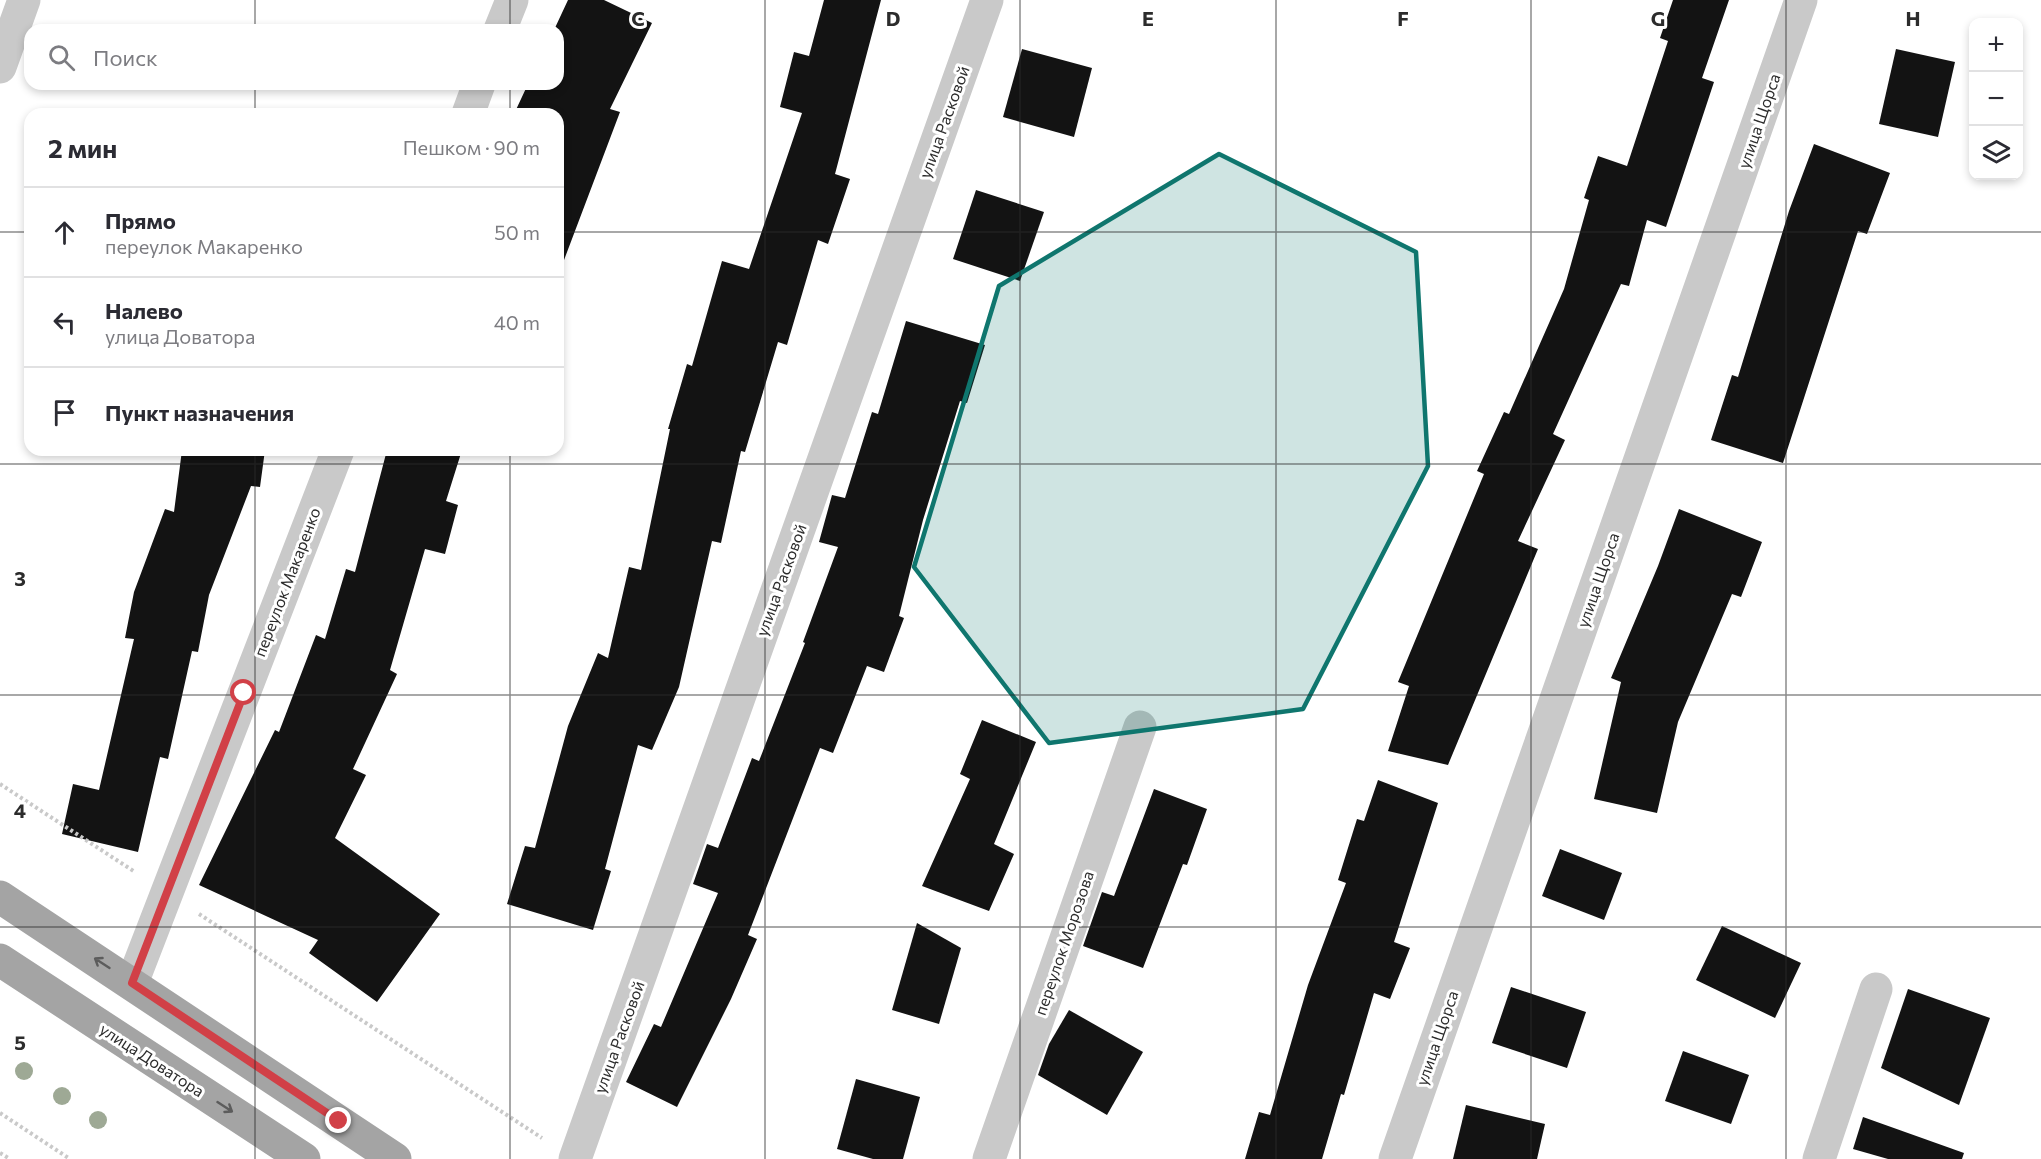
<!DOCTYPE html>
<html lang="ru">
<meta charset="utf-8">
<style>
:root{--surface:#fff;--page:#f2f2f3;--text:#2b2b33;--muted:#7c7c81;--line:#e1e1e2}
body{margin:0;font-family:Commissioner,sans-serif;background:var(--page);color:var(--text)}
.controls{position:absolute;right:18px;top:18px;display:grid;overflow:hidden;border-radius:12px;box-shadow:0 3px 9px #0003}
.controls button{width:54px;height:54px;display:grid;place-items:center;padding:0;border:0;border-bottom:2px solid var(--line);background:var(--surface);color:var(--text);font:30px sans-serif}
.stop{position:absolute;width:18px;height:18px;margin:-14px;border:4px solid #d14047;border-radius:50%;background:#fff}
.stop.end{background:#d14047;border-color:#fff;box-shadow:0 2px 6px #0008}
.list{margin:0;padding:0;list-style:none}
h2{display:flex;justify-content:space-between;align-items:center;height:78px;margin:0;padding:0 24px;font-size:26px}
h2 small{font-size:20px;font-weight:400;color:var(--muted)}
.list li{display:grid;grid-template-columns:39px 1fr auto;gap:18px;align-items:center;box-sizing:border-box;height:90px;padding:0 24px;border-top:2px solid var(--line)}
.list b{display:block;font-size:22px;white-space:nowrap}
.list p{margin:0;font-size:20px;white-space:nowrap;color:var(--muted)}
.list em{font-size:20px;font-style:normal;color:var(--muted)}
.icon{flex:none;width:33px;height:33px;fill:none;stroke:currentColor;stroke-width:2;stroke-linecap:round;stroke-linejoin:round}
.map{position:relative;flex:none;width:2041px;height:1159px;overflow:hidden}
.search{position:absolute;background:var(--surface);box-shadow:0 3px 9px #0003;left:24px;top:24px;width:540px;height:66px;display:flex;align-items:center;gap:15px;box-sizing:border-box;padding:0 21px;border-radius:18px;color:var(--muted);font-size:22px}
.panel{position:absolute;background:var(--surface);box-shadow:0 3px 9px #0003;left:24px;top:108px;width:540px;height:348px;border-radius:18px}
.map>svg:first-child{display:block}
.building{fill:#131313}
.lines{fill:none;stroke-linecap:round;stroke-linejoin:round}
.path{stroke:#c9c9c9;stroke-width:4;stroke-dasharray:3 3;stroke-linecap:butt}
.minor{stroke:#c9c9c9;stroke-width:33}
.major{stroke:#a4a4a4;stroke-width:33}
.tree{fill:#9ea995}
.oneway{stroke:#5c5c5c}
.route{stroke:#d14047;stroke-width:8}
.marked{fill:#0f766e;fill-opacity:0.2;stroke:#0f766e;stroke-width:4.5;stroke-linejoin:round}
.grid{fill:none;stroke:#2c2c2c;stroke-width:1.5;stroke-opacity:0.55}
.labels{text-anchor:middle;stroke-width:6;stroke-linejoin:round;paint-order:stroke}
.street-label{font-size:16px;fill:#2c2c2c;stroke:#fff}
.grid-label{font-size:20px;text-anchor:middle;font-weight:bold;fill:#2c2c2c;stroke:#fff;stroke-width:6;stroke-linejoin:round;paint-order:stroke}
</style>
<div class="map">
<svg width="2041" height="1159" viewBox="0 0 2041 1159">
<rect width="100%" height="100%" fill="#fff"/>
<g class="building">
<path d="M568,0h36l48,23 -42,86 10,3 -59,156 -3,-1v-153h-44l14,-30h30v-54h-4z"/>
<path d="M824,0h57l-46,174 15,5 -22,65 -10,-4 -31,105 -9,-3 -33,110 -4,-1 -20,92 -9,-2 -33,146 -27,63 -14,-5 -33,124 6,2 -18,59 -86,-26 18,-58 10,2 33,-122 30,-73 10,5 21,-91 12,3 29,-141h-2l19,-65 5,2 30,-105 27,8 53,-156 -22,-6 14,-55 15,4z"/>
<path d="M1673,0h56l-27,78 12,4 -48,145 -19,-7 -18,66 -8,-2 -68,150 12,6 -47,101 20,8 -90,216 -60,-14 21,-65 -11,-4 86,-208 -7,-3 27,-59 5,2 55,-125 25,-89 -5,-2 14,-42 29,10 41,-125 -8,-3z"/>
<path d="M1022,49l70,19 -18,69 -71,-20z"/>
<path d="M1896,49l59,13 -17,75 -59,-13z"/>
<path d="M1814,144l76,29 -23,61 -9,-3 -75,232 -72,-23 21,-65 6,2 51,-166z"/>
<path d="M976,190l68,22 -24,69 -67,-22z"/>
<path d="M906,321l79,24 -18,58 -7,-2 -37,119 -24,96 5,2 -20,54 -17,-6 -34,87 -13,-5 -72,187 9,4 -26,60 -54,108 -51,-25 28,-58 7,3 57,-134 -25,-9 14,-40 11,4 34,-90 7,3 46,-118 -2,-1 35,-95 -19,-5 13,-47 13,3 27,-86 6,2z"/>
<path d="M182,450h83l-5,37 -9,-1 -42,109 -11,57 -6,-1 -24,108 -8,-2 -22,95 -76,-18 11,-50 26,6 35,-151 -9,-1 9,-46 31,-83 9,3z"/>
<path d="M387,450h75l-16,51 12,4 -13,49 -20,-5 -35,121 7,4 -44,95 13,6 -31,63 105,76 -63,88 -68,-49 9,-13 -119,-55 76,-155 4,2 37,-97 9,4 21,-70 9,3z"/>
<path d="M1679,509l83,33 -21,55 -9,-3 -54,128 -21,91 -63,-14 27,-117 -10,-4 47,-112z"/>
<path d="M982,720l54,22 -42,102 20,10 -25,57 -67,-25 48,-107 -10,-5z"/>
<path d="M1378,780l60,23 -44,139 16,6 -20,51 -16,-6 -30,102 -3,-1 -19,65h-77l14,-47 11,3 38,-130 38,-102 -8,-3 19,-61 7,2z"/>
<path d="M1154,789l53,20 -20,56 -4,-1 -40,104 -60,-22 19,-54 12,4z"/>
<path d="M1560,849l62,24 -18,47 -62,-24z"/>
<path d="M917,923l44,25 -22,76 -47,-14z"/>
<path d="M1722,926l79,37 -26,55 -79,-38z"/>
<path d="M1511,987l75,25 -19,56 -75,-25z"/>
<path d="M1908,989l82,29 -31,87 -78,-37z"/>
<path d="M1069,1010l74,42 -36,63 -69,-40 11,-31z"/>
<path d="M1683,1051l66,24 -18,49 -66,-23z"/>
<path d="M856,1079l64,18 -17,62h-30l-36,-10z"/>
<path d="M1466,1105l79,19 -8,35h-84z"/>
<path d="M1863,1117l101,36 -2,6h-74l-35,-10z"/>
</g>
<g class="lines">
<g class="path">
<path d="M0,784l135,88"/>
<path d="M199,914l343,224"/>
<path d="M0,1113l70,46"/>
<path d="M0,1153l10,6"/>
</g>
<g class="minor">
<path d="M500,30l12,-30"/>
<path d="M0,67l24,-67"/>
<path d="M468,114l11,-30"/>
<path d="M132,983l206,-533"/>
<path d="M575,1159l412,-1159"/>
<path d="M989,1159l151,-432"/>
<path d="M1395,1159l406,-1159"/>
<path d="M1819,1159l57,-170"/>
</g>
<g class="major">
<path d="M0,897l395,262"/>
<path d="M0,960l304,199"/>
</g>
</g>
<g class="tree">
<circle cx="24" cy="1071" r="9"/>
<circle cx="62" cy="1096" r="9"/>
<circle cx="98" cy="1120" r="9"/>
</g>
<defs><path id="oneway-shaft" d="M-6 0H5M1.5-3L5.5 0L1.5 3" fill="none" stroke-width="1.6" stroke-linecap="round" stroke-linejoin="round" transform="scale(1.5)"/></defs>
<g class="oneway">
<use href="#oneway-shaft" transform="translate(102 963) rotate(-147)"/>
<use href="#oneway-shaft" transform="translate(225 1107) rotate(33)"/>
</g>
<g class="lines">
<path class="route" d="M244,693l-112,290 207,138"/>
</g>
<path class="marked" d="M1219,154l197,98 12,214 -125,243 -254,34 -135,-176 85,-281z"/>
<path class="grid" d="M255,0v30M510,0v30M765,0v1159M1020,0v1159M1276,0v1159M1531,0v1159M1786,0v1159M255,84v30M510,84v30M0,232h30M558,232h1483M255,450v709M510,450v709M0,464h2041M0,695h2041M0,927h2041"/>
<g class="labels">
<g class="street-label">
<text transform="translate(1759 121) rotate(-71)" y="6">улица Щорса</text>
<text transform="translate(944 122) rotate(-70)" y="6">улица Расковой</text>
<text transform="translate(781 580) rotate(-70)" y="6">улица Расковой</text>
<text transform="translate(1598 580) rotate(-71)" y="6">улица Щорса</text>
<text transform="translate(287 582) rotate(-69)" y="6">переулок Макаренко</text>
<text transform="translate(1064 943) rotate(-71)" y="6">переулок Морозова</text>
<text transform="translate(619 1037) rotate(-70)" y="6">улица Расковой</text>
<text transform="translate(1437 1038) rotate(-71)" y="6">улица Щорса</text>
<text transform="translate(152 1060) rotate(33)" y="6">улица Доватора</text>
</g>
</g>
<g class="grid-label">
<text x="638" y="26">C</text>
<text x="893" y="26">D</text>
<text x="1148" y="26">E</text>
<text x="1403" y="26">F</text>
<text x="1658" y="26">G</text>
<text x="1913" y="26">H</text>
<text x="20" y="586">3</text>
<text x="20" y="818">4</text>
<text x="20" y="1050">5</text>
</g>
</svg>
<div class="controls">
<button>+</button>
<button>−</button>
<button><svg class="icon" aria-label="layers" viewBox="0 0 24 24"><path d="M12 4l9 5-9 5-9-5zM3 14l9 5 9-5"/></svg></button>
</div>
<div class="stop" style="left:244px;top:693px"></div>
<div class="stop end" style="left:339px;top:1121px"></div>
<div class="search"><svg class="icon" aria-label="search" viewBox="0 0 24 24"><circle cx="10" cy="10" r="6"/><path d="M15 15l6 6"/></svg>Поиск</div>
<section class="panel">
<h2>2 мин<small>Пешком · 90 m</small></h2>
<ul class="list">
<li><svg class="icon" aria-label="ahead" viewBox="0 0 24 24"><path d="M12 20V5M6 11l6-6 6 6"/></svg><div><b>Прямо</b><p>переулок Макаренко</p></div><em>50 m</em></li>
<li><svg class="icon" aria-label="left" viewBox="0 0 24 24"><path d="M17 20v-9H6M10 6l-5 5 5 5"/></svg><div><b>Налево</b><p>улица Доватора</p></div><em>40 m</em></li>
<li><svg class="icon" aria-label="arrive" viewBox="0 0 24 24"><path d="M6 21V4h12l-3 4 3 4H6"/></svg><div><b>Пункт назначения</b></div></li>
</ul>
</section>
</div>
